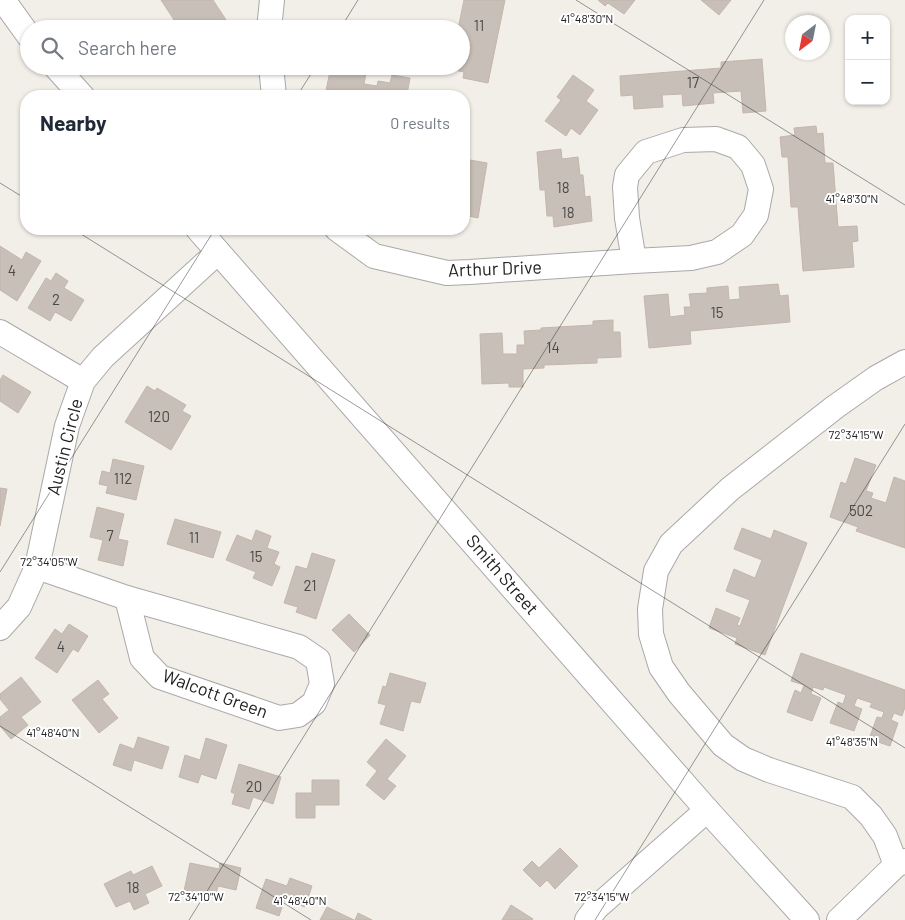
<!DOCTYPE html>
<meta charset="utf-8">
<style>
:root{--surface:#fff;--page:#f2f2f3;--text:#1f2937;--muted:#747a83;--line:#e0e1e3}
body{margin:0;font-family:Barlow,sans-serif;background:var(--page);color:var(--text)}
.controls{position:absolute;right:15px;top:15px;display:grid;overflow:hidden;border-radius:10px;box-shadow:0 1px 4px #0004}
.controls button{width:45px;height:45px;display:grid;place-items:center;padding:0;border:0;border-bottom:1px solid var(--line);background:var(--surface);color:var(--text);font:25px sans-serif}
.compass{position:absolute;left:785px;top:15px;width:45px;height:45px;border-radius:50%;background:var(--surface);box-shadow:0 1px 4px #0004;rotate:212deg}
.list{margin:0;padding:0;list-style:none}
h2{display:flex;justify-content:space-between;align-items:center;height:65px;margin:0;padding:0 20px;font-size:21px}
h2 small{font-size:16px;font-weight:400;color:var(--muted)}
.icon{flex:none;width:28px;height:28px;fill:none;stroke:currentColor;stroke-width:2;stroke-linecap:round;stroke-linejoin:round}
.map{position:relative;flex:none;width:905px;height:920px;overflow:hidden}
.search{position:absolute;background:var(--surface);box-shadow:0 1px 4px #0004;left:20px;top:20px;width:450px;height:55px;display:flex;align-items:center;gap:12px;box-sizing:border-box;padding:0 18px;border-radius:28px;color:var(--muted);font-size:19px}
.panel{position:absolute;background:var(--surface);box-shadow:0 1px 4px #0004;left:20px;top:90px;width:450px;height:145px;border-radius:20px}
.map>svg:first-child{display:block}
.building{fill:#c7bfb8;stroke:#c4b6ab}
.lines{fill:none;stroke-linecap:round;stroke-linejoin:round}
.minor-casing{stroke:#a9a9a9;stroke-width:26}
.minor{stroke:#fff;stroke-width:24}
.ticks{fill:none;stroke:#222;stroke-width:1;stroke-opacity:0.45}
.labels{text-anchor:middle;stroke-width:4;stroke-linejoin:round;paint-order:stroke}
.number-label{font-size:15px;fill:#4b4948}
.street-label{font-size:18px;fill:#222;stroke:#fff}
.ticks-label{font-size:12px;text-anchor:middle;fill:#222;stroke:#fff;stroke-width:4;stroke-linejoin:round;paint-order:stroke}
</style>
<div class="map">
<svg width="905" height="920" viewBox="0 0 905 920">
<rect width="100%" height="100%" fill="#f2efe9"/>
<g class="building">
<path d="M161,0h52l19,29h-52z"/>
<path d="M464,0h41l-17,83 -25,-5 1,-6 -14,-3v-3h11v-37h-3z"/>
<path d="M598,0h37l-11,14 -16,-11 -3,3z"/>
<path d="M701,0h30l-12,15z"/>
<path d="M762,59l4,52 -23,2 -2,-22 -28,2 1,10 -31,3 -1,-12 -20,1 1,12 -29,2 -1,-14 -12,1 -1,-20 101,-8v-6z"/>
<path d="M331,66l35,7 -2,11 13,2 1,-5 12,2 2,-8 18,3 -3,16 7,2h-89z"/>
<path d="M573,75l21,15 -8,11 12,9 -18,25 -9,-7 -5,8 -21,-15 16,-21 -4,-3z"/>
<path d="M816,126l1,8 6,-1 2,30h8l5,64 19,-1 1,15 -6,1 2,25 -51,4 -5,-64h-7l-3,-50h-6l-2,-20 15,-2 -1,-7z"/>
<path d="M561,149l1,10 16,-2 2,18h3l2,22 5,-1 2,25 -38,6 -1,-11h-6l-2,-26h-5l-3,-38z"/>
<path d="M464,159l23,4 -9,55 -14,-3z"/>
<path d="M0,246l22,14 4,-8 15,9 -24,40 -17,-11z"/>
<path d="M56,273l12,8 -4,7 20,12 -13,21 -16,-9 -5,9 -22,-13 18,-30 5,3z"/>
<path d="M778,284l2,12 8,-1 2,27 -100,9 1,13 -42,4 -5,-52 24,-2 2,23 15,-2 -1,-8h7l-2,-13 18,-1v-5l21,-2 1,14 11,-1 -1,-12z"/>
<path d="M613,320v12h7l1,25 -24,1v5l-53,2v3l-21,1v18h-14v-4l-27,1 -2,-50 22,-1 1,21h14v-9h8l-1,-14 17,-1v-2l52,-3v-4z"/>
<path d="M3,375l28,17 -13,21 -18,-12v-21z"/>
<path d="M147,386l8,5 2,-3 29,17 -4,6 9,5 -20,34 -46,-28z"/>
<path d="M855,458l21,7 -10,26 7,2 -2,5 15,5 8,-26 11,4v67l-49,-17 2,-4 -28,-10 11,-35 5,2z"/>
<path d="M113,459l31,7 -8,34 -30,-7 2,-7 -9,-2 3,-13 8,2z"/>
<path d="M0,488l7,1 -7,37z"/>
<path d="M97,507l27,7 -6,25 10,2 -5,25 -25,-6 5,-20 -13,-3z"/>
<path d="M175,519l46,13 -8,26 -46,-14z"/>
<path d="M742,528l29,11 3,-9 33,13 -42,112 -30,-11 2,-6 -28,-10 7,-20 24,10 -3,7 3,1 10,-26 -24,-9 8,-22 21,9 7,-18 -28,-11z"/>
<path d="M256,530l15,6 -4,12 12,4 -5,12 6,3 -8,19 -19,-8 3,-6 -30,-12 11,-25 15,6z"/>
<path d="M312,553l23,7 -19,59 -20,-7 2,-5 -14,-4 12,-37 11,3z"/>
<path d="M349,614l21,21 -16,17 -22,-22z"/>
<path d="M69,624l19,12 -10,16 -5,-3 -16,24 -22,-15 20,-29 7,5z"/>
<path d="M801,653l104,37v17l-3,9 -8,-3 -3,7 7,3 -8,23 -21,-7 8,-22 5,1 2,-6 -14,-5 2,-4 -15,-5 -3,8 8,3 -8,22 -24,-8 8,-21 5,2 3,-9 -22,-8 -1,3 -10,-3 -2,7 10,4 -9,23 -25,-9 8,-22 6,3 3,-8 -13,-4z"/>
<path d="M390,673l36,10 -6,20 -9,-2 -8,30 -23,-7 6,-19 -8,-2 5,-17 3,1z"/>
<path d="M21,677l20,25 -20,15 7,8 -17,14 -11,-13v-9l9,-7 -9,-11v-5z"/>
<path d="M98,680l11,14 -7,5 16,19 -19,15 -27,-33z"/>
<path d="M138,737l31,10 -7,22 -28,-9 -3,11 -18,-6 7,-21 14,5z"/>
<path d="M206,738l21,7 -11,34 -15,-5 -3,9 -19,-6 6,-22 15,5z"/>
<path d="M386,739l20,17 -19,23 9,7 -12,14 -18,-15 11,-14 -10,-9z"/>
<path d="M239,764l42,13 -8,27 -20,-7 -4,12 -17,-5 3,-10 -4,-2z"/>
<path d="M312,780h27v25h-24v13h-19v-25h16z"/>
<path d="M560,848l18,18 -23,23 -8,-9 -7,7 -17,-17 9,-9 7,7z"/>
<path d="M190,863l29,6 1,-6 21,5 -5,22 -18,-4 -3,12 -31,-7z"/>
<path d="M152,866l10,20 -17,8 4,9 -15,7 -4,-9 -14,6 -12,-23 27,-13 2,4z"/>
<path d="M290,878l22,8 -7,21 -20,-8 -6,17 -23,-8 10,-29 21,7z"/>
<path d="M511,905l22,14 -1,1h-30z"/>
<path d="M327,907l27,13h-34z"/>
<path d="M358,913l14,7h-17z"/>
</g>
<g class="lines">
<defs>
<g id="minor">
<path d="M3,0l26,36"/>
<path d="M269,29l3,-29"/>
<path d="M55,66l27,30"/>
<path d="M271,66l3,30"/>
<path d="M198,229l509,581 100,110"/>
<path d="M337,229l37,27 73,17 23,-1 164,-11 57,-3 26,-6 25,-17 14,-20 5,-26 -8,-24 -15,-18 -22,-8 -33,1 -37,12 -19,23 -2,12 2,31 7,43"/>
<path d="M0,332l83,49"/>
<path d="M37,567l90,31"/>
<path d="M127,598l172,49 19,13 4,24 -8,19 -16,12 -19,3 -119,-41 -18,-19z"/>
<path d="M0,628l19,-21 18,-40 30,-141 16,-45 20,-24 115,-105"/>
<path d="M896,865l-11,-29 -14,-20 -19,-19 -83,-27 -26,-11 -20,-14 -44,-52 -18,-26 -10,-33 -1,-25 6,-38 15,-27 59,-55 105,-82 41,-29 29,-16"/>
<path d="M587,920l9,-12 111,-98"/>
<path d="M839,920l57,-55 9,-4"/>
</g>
</defs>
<use href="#minor" class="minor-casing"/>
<use href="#minor" class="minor"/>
</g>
<path class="ticks" d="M576,0l329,205M340,29l18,-29M297,96l19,-30M0,183l26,16M73,229l832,519M0,572l215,-343M0,726l311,194M189,920l575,-920M595,920l310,-496"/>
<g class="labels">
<g class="number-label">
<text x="479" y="31">11</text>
<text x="693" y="88">17</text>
<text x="563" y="193">18</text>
<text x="568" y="218">18</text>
<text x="12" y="276">4</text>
<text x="56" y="305">2</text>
<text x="717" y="318">15</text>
<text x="553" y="353">14</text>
<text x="159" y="422">120</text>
<text x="123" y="484">112</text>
<text x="861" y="516">502</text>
<text x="110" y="541">7</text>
<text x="194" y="543">11</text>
<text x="256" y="562">15</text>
<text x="310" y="591">21</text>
<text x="61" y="652">4</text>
<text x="254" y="792">20</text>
<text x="133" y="893">18</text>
</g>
<g class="street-label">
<text transform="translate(495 269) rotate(-2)" y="6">Arthur Drive</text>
<text transform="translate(65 447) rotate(-76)" y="6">Austin Circle</text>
<text transform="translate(502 575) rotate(49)" y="6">Smith Street</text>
<text transform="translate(215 694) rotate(20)" y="6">Walcott Green</text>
</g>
</g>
<g class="ticks-label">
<text x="587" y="23">41°48'30"N</text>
<text x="852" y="203">41°48'30"N</text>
<text x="856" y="439">72°34'15"W</text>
<text x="49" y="566">72°34'05"W</text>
<text x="53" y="737">41°48'40"N</text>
<text x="852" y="746">41°48'35"N</text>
<text x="196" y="901">72°34'10"W</text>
<text x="602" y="901">72°34'15"W</text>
<text x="300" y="905">41°48'40"N</text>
</g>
</svg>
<div class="controls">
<button>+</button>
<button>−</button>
</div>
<svg class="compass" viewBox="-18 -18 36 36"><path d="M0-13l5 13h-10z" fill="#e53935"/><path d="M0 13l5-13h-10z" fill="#747a83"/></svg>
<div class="search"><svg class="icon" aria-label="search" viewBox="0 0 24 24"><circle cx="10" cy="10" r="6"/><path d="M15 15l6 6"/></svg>Search here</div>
<section class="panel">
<h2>Nearby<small>0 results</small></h2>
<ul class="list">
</ul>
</section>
</div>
